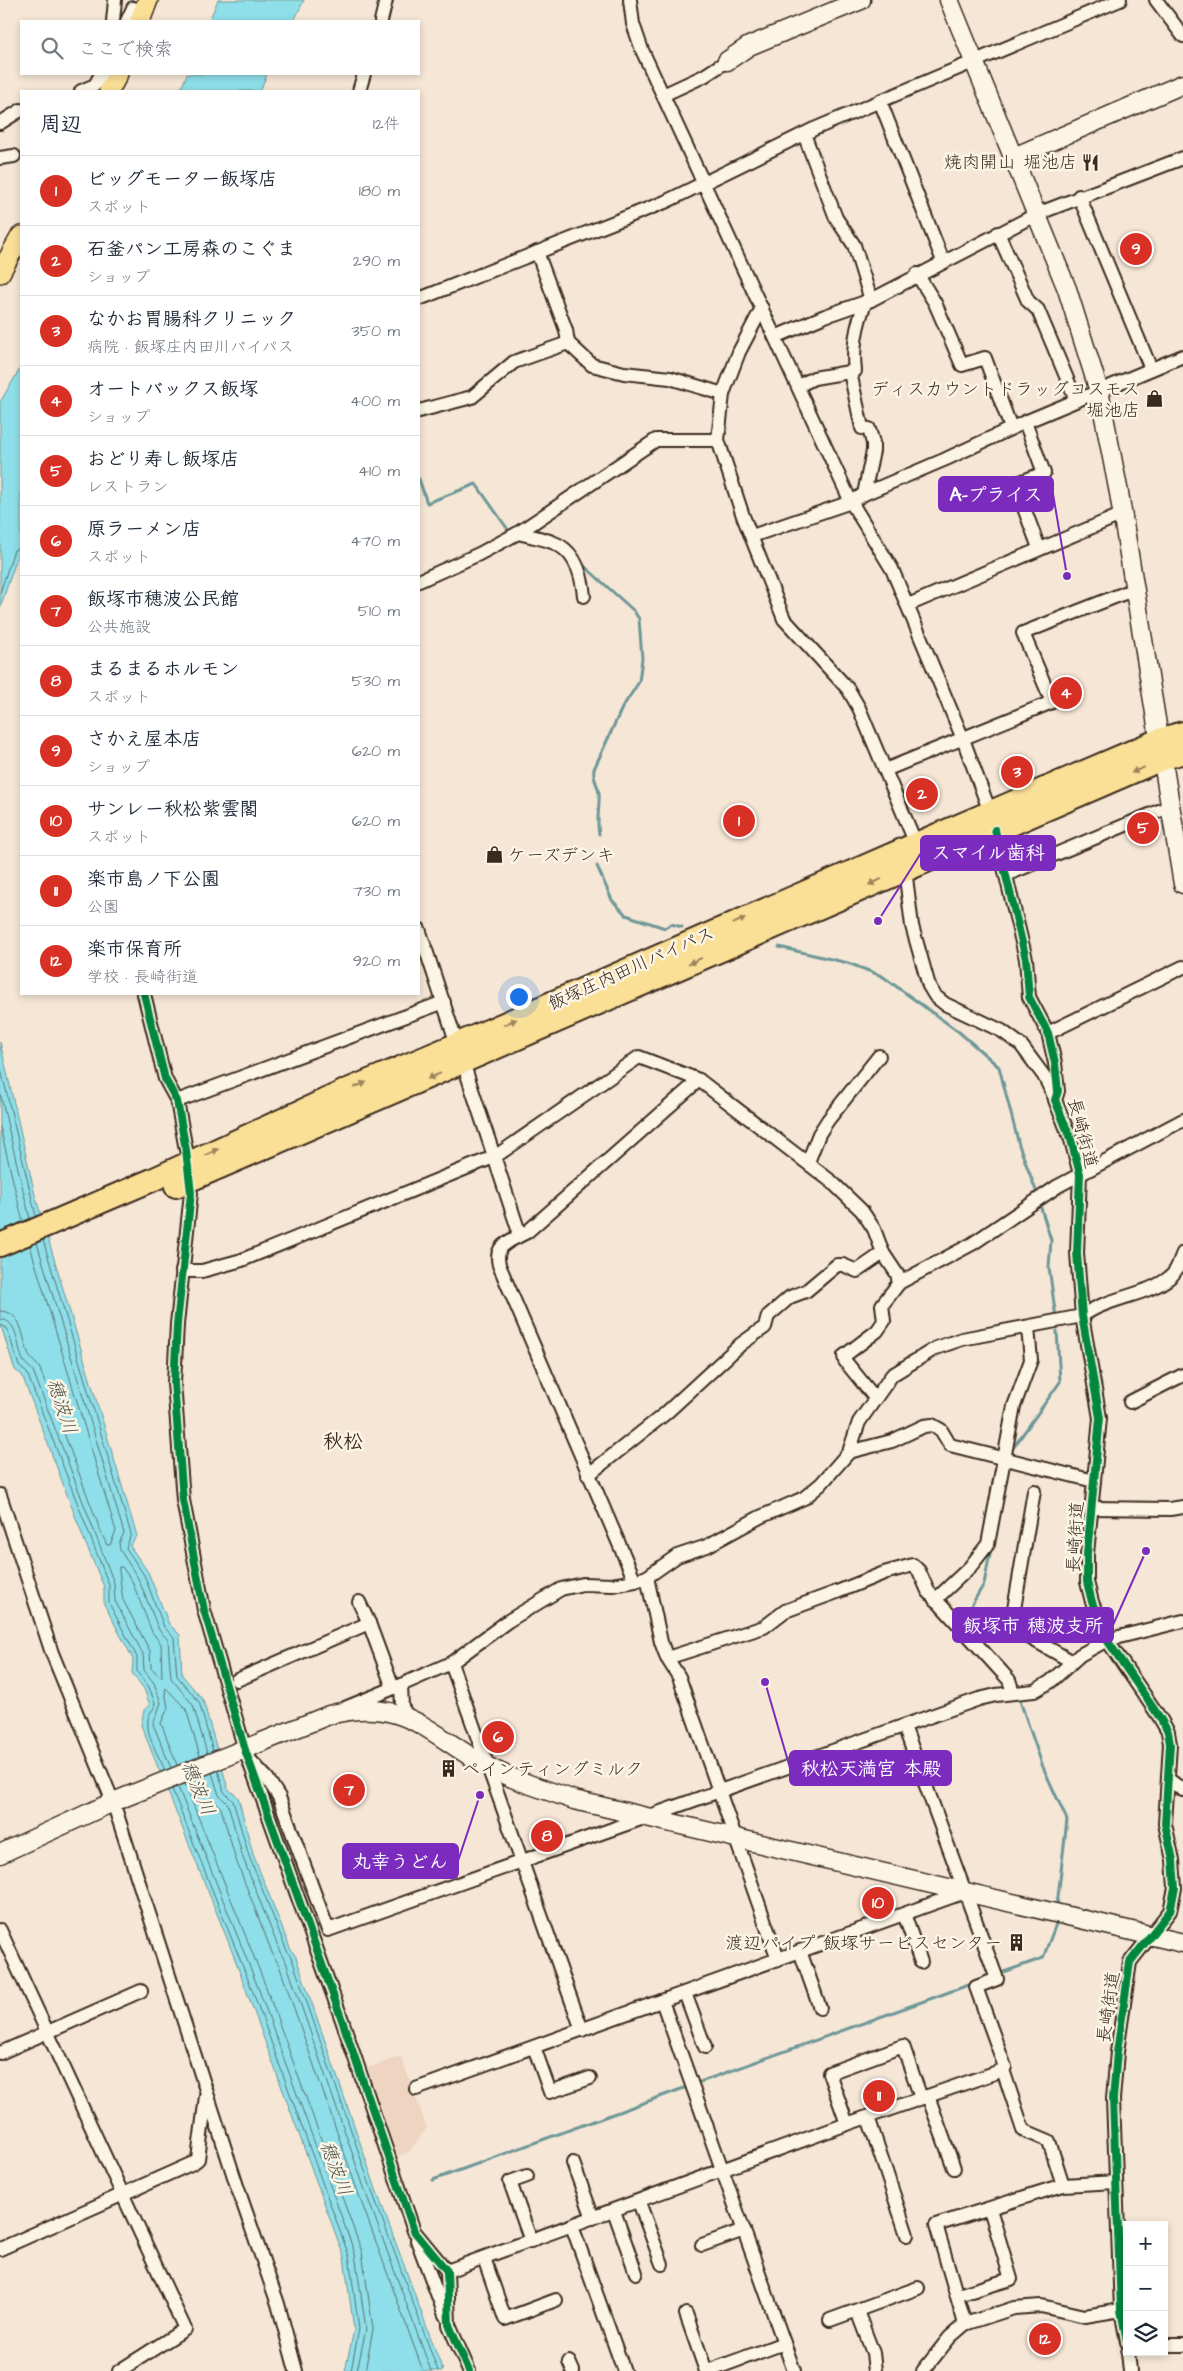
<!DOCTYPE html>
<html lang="ja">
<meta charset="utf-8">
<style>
:root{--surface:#fff;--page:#f2f2f3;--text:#1f2937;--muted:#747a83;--line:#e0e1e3;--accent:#d93025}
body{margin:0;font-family:"Architects Daughter","Klee One",sans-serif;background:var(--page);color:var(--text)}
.controls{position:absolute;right:15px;bottom:15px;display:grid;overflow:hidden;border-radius:0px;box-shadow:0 2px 8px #0003}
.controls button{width:45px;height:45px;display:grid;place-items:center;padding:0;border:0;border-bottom:1px solid var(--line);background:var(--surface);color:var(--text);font:25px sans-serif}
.you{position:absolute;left:518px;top:996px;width:18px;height:18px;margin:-12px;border:4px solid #fff;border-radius:50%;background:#1a73e8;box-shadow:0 0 0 8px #1a73e833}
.badge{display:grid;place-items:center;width:32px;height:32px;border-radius:50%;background:var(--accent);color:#fff;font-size:16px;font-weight:700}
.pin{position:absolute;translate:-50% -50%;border:2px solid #fff;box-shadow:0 1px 5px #0006}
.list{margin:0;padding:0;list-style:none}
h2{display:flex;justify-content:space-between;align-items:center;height:65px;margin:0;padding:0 20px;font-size:21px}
h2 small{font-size:16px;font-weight:400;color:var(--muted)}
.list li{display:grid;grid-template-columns:32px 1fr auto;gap:15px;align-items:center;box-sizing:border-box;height:70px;padding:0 20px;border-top:1px solid var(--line)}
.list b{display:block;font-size:19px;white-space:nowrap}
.list p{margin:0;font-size:16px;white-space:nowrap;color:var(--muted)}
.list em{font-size:16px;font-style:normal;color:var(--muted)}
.icon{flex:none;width:28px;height:28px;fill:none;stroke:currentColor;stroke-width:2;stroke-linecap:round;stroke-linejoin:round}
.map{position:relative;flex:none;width:1183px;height:2371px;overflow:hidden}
.search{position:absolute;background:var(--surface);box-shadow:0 2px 8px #0003;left:20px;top:20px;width:400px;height:55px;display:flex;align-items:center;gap:12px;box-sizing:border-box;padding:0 18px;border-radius:0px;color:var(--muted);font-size:19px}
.panel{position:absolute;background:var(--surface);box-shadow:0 2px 8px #0003;left:20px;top:90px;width:400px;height:905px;border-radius:0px}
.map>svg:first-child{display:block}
.built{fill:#efd4c2}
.green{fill:#b1e2a2;stroke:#768660}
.water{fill:#8edfe9;stroke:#6d9798}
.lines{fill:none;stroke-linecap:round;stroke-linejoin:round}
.shore{stroke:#5c726f;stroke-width:1}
.stream{stroke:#6d9798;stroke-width:3}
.street-casing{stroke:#3b2a1e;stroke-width:16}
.secondary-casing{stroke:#3b2a1e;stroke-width:21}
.primary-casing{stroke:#3b2a1e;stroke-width:22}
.highway-casing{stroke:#3b2a1e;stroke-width:26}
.street{stroke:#fcf5e5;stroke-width:12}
.secondary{stroke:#fcf5e5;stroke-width:18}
.primary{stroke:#fadf96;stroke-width:19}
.highway{stroke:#fadf96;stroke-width:22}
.cycleway-casing{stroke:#fcf5e5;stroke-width:11}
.cycleway{stroke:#00873e;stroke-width:8}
.oneway{fill:#9a845a}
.labels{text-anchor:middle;stroke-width:5;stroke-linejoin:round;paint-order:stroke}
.poi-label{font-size:18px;fill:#3b2a1e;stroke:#fcf5e5;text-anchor:end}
.street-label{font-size:18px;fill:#3b2a1e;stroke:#fcf5e5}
.water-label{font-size:19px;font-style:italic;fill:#505751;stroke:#fcf5e5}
.quarter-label{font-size:20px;font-weight:bold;fill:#3b2a1e;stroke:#fcf5e5}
.leader{fill:none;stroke:#7b2cbf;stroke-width:2}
.callout-dot{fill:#7b2cbf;stroke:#fcf5e5;stroke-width:2}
.callout{fill:#7b2cbf;stroke:#7b2cbf;stroke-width:2}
.callout-label{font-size:19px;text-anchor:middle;font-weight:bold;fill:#fff}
</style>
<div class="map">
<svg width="1183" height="2371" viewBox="0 0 1183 2371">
<rect width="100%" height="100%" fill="#f6e6d5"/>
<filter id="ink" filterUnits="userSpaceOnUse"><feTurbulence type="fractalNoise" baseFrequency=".02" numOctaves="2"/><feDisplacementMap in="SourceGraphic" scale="10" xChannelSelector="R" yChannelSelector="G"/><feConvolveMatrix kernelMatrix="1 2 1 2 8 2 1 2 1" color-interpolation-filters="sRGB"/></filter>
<g filter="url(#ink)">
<path class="built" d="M401,2056l26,72 -18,24 -11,4 -30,-88z"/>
<path class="green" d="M884,2085l5,17 -16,5 -5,-17z"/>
<g class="water">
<path d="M218,0h86l-10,21h-85z"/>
<path d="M187,74h80l-7,17h-80z"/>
<path d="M21,367v179l-21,62v-206z"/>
<path d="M0,1042l35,153 102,341 -7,10 18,26 21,52 11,11 2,40 21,25 25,89 10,8 15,57 37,94 6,9 81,235 66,179h-98l9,-41 -10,-73 -114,-311 -89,-221 3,-15 6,-5 -6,-16 -12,-16 1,-14 -29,-55v-17l-19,-45 -63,-167 -7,-5 -15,-47z"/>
</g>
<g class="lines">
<g class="shore">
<path d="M0,593l14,-43 7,-3"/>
<path d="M0,1065l36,151"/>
<path d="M0,1093l30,126"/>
<path d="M0,1127l23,95"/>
<path d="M43,1240l88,294 -5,14 18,27 20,52 10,11 3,38 22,26 14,49"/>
<path d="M37,1243l87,290 -5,10 1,7 18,28 21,52 9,10 3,38 22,27 14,48"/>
<path d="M0,1311c25,1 21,29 30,46 3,4 7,7 10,12l62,166 5,10h3l6,-14 -86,-285"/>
<path d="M0,1319c20,1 16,30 24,43 2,3 6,5 9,9l81,212 1,18 28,53 1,16 10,13 7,20 -8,21 18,44"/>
<path d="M0,1325l7,3 12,38 8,7 82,212v18l28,54v15l12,15 6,16 -1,5c-16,16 3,44 11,62"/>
<path d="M119,1567h3l10,14 20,51 9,12 1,34 -11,-10 -1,-17 -27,-51z"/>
<path d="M177,1765l-16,-42 7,-15 -3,-18 1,-2 20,21 14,47"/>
<path d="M218,1770l6,22 9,9 16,55 37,93 6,10 81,235 65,177"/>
<path d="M212,1773l7,22 9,9 15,54 37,94 6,10 81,234 64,175"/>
<path d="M205,1776l6,21 10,11 15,52 37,95 6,10 81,233 63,173"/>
<path d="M185,1784l81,203 96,265 11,77 -8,42"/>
<path d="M178,1787l81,203 96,264 11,75 -9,42"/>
<path d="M172,1789l81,203 96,264 10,73 -8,42"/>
</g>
<g class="stream">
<path d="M419,479l8,24 49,-19 33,47"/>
<path d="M581,563l53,48 5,8 3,39 -3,24 -17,26 -28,61c-2,10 4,15 5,24 1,14 -3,27 0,41"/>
<path d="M597,866l15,34 14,15 39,13 6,-4 11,3"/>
<path d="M779,947l69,16 34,13 77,56 40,35 20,78 19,51"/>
<path d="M1041,1208l10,32 -2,27 7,51"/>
<path d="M1011,1451l49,-69 -3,-51"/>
<path d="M962,1621l22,-37 7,-36"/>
<path d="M1018,1695l25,72 24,53 -10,85"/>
<path d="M1004,1972l39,-14 13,-34"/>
<path d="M700,2082l274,-99"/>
<path d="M433,2180l251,-92"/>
</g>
<defs>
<g id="street">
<path d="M630,0l3,24 9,26 209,452 41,67 71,170 27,73"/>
<path d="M1156,0l27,36"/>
<path d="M113,21l2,-21"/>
<path d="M127,21l6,-13 11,3"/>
<path d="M381,21l5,-21"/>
<path d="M81,91l14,-6 6,-11"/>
<path d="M359,91l5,-17"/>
<path d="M663,95l41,-19 23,-15"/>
<path d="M880,101l63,160"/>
<path d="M0,123l21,-13"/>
<path d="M804,134l32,84 18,27 17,55"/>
<path d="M0,158l14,-2"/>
<path d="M1079,196l72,173"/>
<path d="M998,233l30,68 10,9 38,90"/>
<path d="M537,252l29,78 2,13"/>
<path d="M917,274l18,29 27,62 23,-7 26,70"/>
<path d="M419,299l246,-97 149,-73 306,-129"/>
<path d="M762,308l-23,44 -16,42 -5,46 25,76 41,103 64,70 11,19 57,136 -11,25 7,57 17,60 6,10 10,8 57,27 19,14 23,31 11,22"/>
<path d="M775,337l50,-21 46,-16 166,-86 146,-56"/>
<path d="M850,372l12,56 7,1 4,14v8l-9,43"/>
<path d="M798,386l16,-8 41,-7c-3,-24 2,-48 11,-70"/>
<path d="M419,411l53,-14 42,-35 54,-19 24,22 32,8 46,5 53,16"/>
<path d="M1025,422l19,51 -29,11 24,64"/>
<path d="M518,533c11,3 24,5 34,9 23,8 30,32 32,54"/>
<path d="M752,536l99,-34 13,-8 82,-35 79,-37 158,-66"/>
<path d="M419,581l60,-27 39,-21 138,-93h62"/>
<path d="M908,605l215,-91"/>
<path d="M885,770l167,-68 -29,-69 112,-44"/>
<path d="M995,830l31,129 3,38 19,36 7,30 3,28 -3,9 16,40 9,34 -3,79 5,63 18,102 -13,136v28l5,20 15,38 53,78 8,14 2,12 -5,80 8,36 2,28 -5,23 -40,51 -13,90 -4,47 8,211 6,32"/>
<path d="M1006,875l165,-69"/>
<path d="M419,929l99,300 -1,8c-14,7 -22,12 -18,28l136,316"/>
<path d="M144,994l21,85 12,22 9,49"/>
<path d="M1048,1033l135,-66"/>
<path d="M177,1101l267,-99"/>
<path d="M808,1162l11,-28 9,-14 51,-64"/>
<path d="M191,1193l-14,131 -3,59 9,117 21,110 41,140 97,270 72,211 33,40 2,54 20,46"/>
<path d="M517,1237l10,-5 172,-152"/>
<path d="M182,1271h20l40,-11 254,-104 143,-99 60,23 133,102 30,29 12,18 9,24 14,21 2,9"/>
<path d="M875,1398l-30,-37 -1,-5 33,-25 7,-10 -2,-16 17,-22 73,-39 86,-58 125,-66"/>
<path d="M1130,1402l53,-27"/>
<path d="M849,1452l43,-11 32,-15 8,-1 9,5 9,15 144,36"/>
<path d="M588,1475l78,-62 75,-69 24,-17 3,-11 22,-19 16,-6 31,-26h6l14,6 26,-18"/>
<path d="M1034,1491l-23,136 60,34"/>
<path d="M0,1495l52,158 61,149 124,384 41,118 18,67"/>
<path d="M1091,1508l79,1 13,-2"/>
<path d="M647,1577l14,65 6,16 12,19 99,282"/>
<path d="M935,1600l35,-33 18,-23 26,-138 17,-46 -3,-32"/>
<path d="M359,1602l10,21 24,65"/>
<path d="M667,1658l97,-31 21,-16 52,-19 47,-19 29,-8 6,6 9,20 72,79 9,10 4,12"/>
<path d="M451,1663l131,367"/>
<path d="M237,1680l132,-57"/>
<path d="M345,1708l56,-23"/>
<path d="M408,1717l-6,-10 -1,-22 50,-22 57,-42 53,-32 22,-5 29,1 23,-4 12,-4 30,-21 30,-10 53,-29 44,-19 17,-14 28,-32 10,-30 33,-47 44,-27 26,-9 120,-23c26,-19 65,-20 88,-39 8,-6 9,-16 13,-24"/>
<path d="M904,1726l93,253 -21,8 29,80 -2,3 20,60 26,11 14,44"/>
<path d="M251,1761l16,17 12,19 49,133 651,-231 17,-4 38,-4 16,-9 30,-27 27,-15 76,-19"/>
<path d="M1168,1779l15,11"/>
<path d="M904,1914l17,48"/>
<path d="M0,1930l185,399 -66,42"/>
<path d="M800,1951l20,57"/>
<path d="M685,1993l20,54"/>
<path d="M662,2001l132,370"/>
<path d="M534,2047l16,45 40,-14"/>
<path d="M0,2053l141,-62"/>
<path d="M416,2089l549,-197"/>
<path d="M928,2096l26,72"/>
<path d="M868,2117l39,118"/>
<path d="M847,2124l-18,-51 74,-27 18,52"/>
<path d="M573,2163l20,55"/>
<path d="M527,2176l-17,6 21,59"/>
<path d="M639,2202l23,62"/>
<path d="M614,2211l22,62"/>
<path d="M572,2226l52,145"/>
<path d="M417,2240l28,75"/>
<path d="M702,2245l42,-15"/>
<path d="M0,2249l193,-86 5,-4 8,-63"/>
<path d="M484,2258l21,61 51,-19"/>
<path d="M447,2271l400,-147 156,-54"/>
<path d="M958,2295l53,-16 -21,-70"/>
<path d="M857,2311l16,42 2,18"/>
<path d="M686,2314l20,57"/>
<path d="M830,2320l88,-32"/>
<path d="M965,2324l-29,-99 127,-40 53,-3"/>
<path d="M1164,2345h19"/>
<path d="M1128,2352l2,19"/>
<path d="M569,2362l4,9"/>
<path d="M708,2371l76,-28"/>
<path d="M923,2371l27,-34 15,-13 49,-16 27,-2 44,10 36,-6"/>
</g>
<g id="secondary">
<path d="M949,0l118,289 32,102 20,102 64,391"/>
<path d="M727,61l22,-15 112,-46"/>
<path d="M1014,157l169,-73"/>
<path d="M0,1854l113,-52 216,-87c75,-19 97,17 156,50 28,16 60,24 89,35l609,143"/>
</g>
<g id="primary">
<path d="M140,21l8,-21"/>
<path d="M109,91l9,-17"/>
<path d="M0,273l21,-37"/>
</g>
<g id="highway">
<path d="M176,1186c329,-141 657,-286 986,-427l21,-7"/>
<path d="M0,1245l152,-65 191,-88 115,-48 458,-200 243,-104 24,-7"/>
</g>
</defs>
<use href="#street" class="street-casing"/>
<use href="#secondary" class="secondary-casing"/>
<use href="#primary" class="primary-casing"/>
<use href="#highway" class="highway-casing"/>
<use href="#street" class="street"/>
<use href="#secondary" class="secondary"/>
<use href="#primary" class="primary"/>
<use href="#highway" class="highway"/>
<defs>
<g id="cycleway">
<path d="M995,830l31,129 3,38 19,36 7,30 3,28 -3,9 16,40 9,34 -3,79 5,63 18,102 -13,136v28l5,20 15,38 53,78 8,14 2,12 -5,80 8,36 2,28 -5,23 -40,51 -13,90 -4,47 8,211 6,32"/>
<path d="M144,994l21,85 12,22 9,49 5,43 -14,131 -3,59 9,117 21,110 41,140 97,270 72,211 33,40 2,54 20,46"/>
</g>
</defs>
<use href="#cycleway" class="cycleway-casing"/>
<use href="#cycleway" class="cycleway"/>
</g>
<defs><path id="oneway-solid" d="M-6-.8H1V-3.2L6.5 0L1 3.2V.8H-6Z" transform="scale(1.25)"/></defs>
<g class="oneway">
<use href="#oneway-solid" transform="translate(1138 770) rotate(157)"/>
<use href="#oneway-solid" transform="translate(875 882) rotate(156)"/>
<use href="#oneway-solid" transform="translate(739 921) rotate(-24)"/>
<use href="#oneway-solid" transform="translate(695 961) rotate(156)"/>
<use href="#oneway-solid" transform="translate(510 1022) rotate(-24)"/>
<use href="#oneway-solid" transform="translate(434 1076) rotate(157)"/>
<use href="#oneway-solid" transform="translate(360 1085) rotate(-23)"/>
<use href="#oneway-solid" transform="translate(212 1152) rotate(-25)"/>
</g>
</g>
<defs>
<symbol id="restaurant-bare" viewBox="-9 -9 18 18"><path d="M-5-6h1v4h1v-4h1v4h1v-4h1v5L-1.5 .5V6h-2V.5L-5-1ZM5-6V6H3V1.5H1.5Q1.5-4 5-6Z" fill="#3b2a1e" stroke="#fcf5e5" stroke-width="2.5" paint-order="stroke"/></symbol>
<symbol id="shop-bare" viewBox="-9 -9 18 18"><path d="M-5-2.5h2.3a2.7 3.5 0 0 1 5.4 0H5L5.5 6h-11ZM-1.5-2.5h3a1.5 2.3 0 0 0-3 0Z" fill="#3b2a1e" stroke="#fcf5e5" stroke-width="2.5" paint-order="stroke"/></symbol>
<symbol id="building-bare" viewBox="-9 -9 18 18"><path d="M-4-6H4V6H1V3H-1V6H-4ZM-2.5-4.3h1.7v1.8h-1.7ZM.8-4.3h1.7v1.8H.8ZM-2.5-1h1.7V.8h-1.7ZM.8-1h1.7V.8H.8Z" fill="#3b2a1e" stroke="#fcf5e5" stroke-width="2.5" paint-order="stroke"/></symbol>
</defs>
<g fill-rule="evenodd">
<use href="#restaurant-bare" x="1078" y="150" width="25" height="25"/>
<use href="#shop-bare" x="1142" y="386" width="25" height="25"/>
<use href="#shop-bare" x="482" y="842" width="25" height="25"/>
<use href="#building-bare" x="436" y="1756" width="25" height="25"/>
<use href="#building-bare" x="1004" y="1930" width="25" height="25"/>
</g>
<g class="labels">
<g class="poi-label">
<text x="1077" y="168">焼肉開山 堀池店</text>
<text x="1140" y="395">ディスカウントドラッグコスモス<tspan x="1140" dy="21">堀池店</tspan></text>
<text x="508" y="861" text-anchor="start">ケーズデンキ</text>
<text x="462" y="1775" text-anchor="start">ペインティングミルク</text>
<text x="1002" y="1949">渡辺パイプ 飯塚サービスセンター</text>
</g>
<g class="street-label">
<text transform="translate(631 968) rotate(-24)" y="6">飯塚庄内田川バイパス</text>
<text transform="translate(1083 1133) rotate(75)" y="6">長崎街道</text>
<text transform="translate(1075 1537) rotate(-87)" y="6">長崎街道</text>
<text transform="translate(1108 2007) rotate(-82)" y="6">長崎街道</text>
</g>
<g class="water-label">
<text transform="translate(63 1406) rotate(72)" y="7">穂波川</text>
<text transform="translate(199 1788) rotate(67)" y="7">穂波川</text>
<text transform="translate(337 2168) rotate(69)" y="7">穂波川</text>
</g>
<g class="quarter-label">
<text x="343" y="1448">秋松</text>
</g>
</g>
<path class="leader" d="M1067 576L1053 494M878 921L921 853M1146 1551L1113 1625M765 1682L790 1768M480 1795L458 1861"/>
<g class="callout-dot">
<circle cx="1067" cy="576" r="5"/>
<circle cx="878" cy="921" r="5"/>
<circle cx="1146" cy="1551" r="5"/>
<circle cx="765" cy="1682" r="5"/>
<circle cx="480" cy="1795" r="5"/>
</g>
<g class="callout">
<rect x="939" y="477" width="114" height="34" rx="5"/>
<rect x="921" y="836" width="134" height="34" rx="5"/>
<rect x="953" y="1608" width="160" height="34" rx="5"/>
<rect x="790" y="1751" width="161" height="34" rx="5"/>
<rect x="343" y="1844" width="115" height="34" rx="5"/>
</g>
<g class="callout-label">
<text x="996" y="501">A-プライス</text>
<text x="988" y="859">スマイル歯科</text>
<text x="1033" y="1632">飯塚市 穂波支所</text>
<text x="871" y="1775">秋松天満宮 本殿</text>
<text x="400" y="1868">丸幸うどん</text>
</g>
</svg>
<div class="controls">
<button>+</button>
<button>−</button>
<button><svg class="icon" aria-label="layers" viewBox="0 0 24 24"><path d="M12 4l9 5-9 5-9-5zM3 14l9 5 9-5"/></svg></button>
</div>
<div class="you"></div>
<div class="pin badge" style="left:739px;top:821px">1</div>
<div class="pin badge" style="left:922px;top:794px">2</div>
<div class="pin badge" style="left:1017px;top:772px">3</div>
<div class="pin badge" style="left:1066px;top:693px">4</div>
<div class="pin badge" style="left:1143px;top:828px">5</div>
<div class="pin badge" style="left:498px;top:1737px">6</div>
<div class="pin badge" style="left:349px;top:1790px">7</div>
<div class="pin badge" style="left:547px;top:1836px">8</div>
<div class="pin badge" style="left:1136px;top:249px">9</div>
<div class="pin badge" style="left:878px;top:1903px">10</div>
<div class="pin badge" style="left:879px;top:2096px">11</div>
<div class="pin badge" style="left:1045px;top:2339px">12</div>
<div class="search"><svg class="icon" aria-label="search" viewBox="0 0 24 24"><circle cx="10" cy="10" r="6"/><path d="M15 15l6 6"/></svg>ここで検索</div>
<section class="panel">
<h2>周辺<small>12件</small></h2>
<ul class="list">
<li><span class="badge">1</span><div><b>ビッグモーター飯塚店</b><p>スポット</p></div><em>180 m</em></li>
<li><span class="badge">2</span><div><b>石釜パン工房森のこぐま</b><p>ショップ</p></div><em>290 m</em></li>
<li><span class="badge">3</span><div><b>なかお胃腸科クリニック</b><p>病院 · 飯塚庄内田川バイパス</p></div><em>350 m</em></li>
<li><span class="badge">4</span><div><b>オートバックス飯塚</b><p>ショップ</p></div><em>400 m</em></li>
<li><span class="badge">5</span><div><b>おどり寿し飯塚店</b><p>レストラン</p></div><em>410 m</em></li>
<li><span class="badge">6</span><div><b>原ラーメン店</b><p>スポット</p></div><em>470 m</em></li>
<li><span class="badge">7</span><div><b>飯塚市穂波公民館</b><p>公共施設</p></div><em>510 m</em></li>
<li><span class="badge">8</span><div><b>まるまるホルモン</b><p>スポット</p></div><em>530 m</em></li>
<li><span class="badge">9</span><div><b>さかえ屋本店</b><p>ショップ</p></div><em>620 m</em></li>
<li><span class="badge">10</span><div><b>サンレー秋松紫雲閣</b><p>スポット</p></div><em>620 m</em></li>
<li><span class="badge">11</span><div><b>楽市島ノ下公園</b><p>公園</p></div><em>730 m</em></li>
<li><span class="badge">12</span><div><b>楽市保育所</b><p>学校 · 長崎街道</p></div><em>920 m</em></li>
</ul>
</section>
</div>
